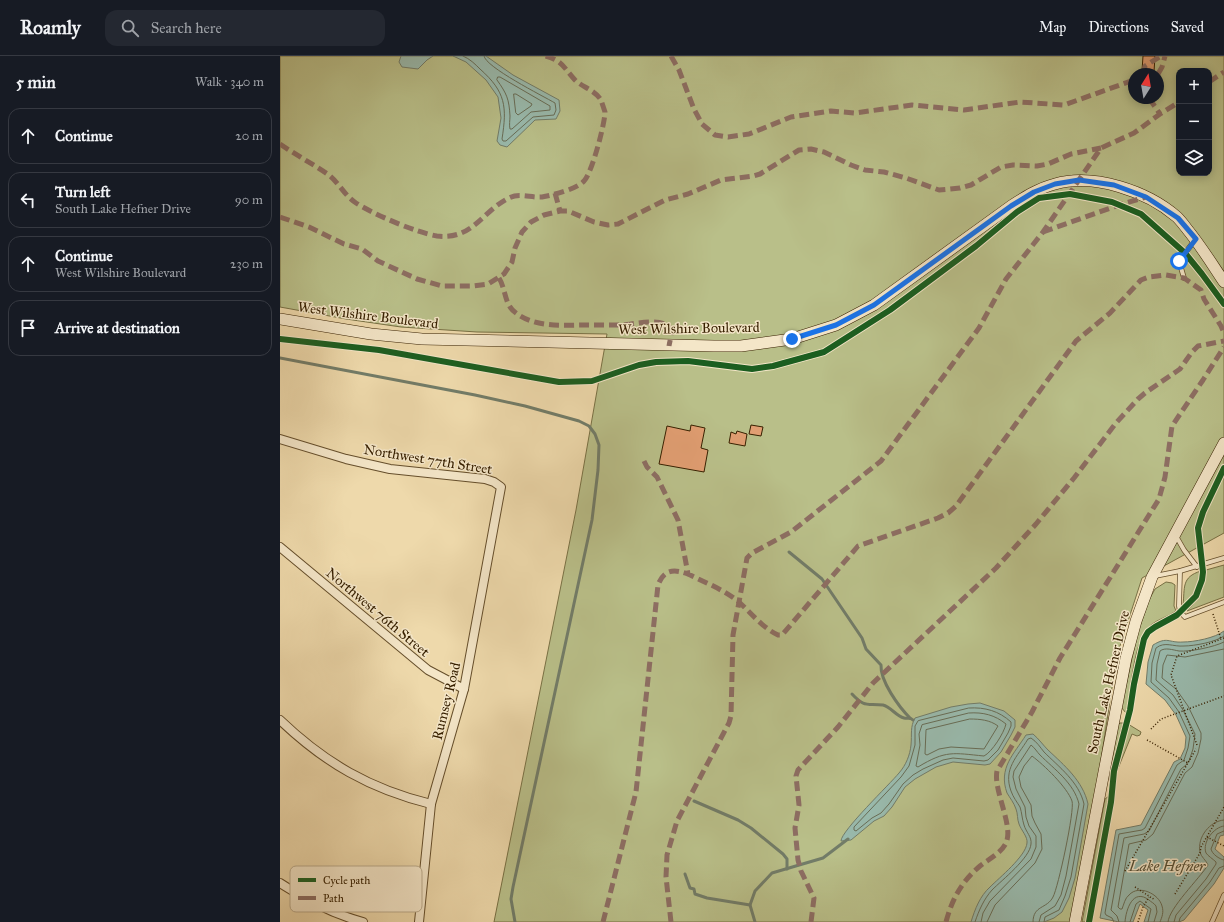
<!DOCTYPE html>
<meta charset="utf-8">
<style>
:root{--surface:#171b24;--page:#242831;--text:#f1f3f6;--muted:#9ea1a6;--line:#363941}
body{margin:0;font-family:"IM FELL Great Primer",serif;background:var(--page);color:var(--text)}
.controls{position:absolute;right:12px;top:12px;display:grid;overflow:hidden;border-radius:8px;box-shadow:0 2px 10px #0003}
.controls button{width:36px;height:36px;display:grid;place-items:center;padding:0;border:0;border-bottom:1px solid var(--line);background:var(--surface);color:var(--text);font:20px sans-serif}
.compass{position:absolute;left:848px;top:12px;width:36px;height:36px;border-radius:50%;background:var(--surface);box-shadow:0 2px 10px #0003;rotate:11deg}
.stop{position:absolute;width:12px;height:12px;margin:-9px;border:3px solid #1a73e8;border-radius:50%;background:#fff}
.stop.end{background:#1a73e8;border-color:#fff;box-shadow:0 1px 4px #0008}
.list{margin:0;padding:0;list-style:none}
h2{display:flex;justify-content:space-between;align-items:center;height:52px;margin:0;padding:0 16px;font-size:17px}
h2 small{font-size:13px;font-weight:400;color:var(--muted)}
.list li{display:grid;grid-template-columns:26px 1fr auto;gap:12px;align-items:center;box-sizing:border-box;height:56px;margin:0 8px 8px;padding:0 8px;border:1px solid var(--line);border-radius:12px}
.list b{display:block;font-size:15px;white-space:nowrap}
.list p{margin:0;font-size:13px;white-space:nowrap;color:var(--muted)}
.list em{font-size:13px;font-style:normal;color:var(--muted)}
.icon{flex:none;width:22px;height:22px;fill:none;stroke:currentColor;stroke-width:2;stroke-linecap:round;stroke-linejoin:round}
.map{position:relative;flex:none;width:944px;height:866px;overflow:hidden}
header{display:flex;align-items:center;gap:24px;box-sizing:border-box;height:56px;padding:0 20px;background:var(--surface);border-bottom:1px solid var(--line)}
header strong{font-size:19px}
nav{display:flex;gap:22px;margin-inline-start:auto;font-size:14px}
.search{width:280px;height:36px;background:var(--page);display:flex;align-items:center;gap:10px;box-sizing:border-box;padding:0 14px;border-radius:12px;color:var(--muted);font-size:15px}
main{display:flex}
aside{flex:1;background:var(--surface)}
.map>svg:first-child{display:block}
.green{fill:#b9bf89;stroke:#787044;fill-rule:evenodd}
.water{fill:#99baad;stroke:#727c68}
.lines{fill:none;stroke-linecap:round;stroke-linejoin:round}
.shore{stroke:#686d56;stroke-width:1}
.stream{stroke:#727c68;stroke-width:3}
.building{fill:#e19e72;stroke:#372000}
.lane-casing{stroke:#654e2b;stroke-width:5.5}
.street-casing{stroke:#654e2b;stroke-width:10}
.secondary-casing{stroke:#372000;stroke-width:12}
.path{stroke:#372000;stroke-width:1.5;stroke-dasharray:1 2;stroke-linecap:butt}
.lane{stroke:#f4e6c8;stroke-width:4}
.street{stroke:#f4e6c8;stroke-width:8}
.secondary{stroke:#f4e6c8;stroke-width:11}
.quiet{stroke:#8d6e63;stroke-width:5;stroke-dasharray:10 5;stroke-linecap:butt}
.cycleway-casing{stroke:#f4e6c8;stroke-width:8}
.cycleway{stroke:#1b5e20;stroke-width:6}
.route{stroke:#1a73e8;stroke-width:5}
.labels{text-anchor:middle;stroke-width:3;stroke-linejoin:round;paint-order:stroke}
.street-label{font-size:14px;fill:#372000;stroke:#f4e6c8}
.water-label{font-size:15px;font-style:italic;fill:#544e34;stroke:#f4e6c8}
.key{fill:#f4e6c8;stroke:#bbab8c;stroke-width:1}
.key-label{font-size:11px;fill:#372000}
</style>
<header>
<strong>Roamly</strong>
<div class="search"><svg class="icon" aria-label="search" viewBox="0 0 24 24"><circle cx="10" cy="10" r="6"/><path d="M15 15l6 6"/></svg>Search here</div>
<nav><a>Map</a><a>Directions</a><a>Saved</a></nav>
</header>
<main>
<aside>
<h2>5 min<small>Walk · 340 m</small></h2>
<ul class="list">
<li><svg class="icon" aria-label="ahead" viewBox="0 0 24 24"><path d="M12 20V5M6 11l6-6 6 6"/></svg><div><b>Continue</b></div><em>20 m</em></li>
<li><svg class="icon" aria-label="left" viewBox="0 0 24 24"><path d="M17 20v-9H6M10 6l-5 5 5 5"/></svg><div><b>Turn left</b><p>South Lake Hefner Drive</p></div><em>90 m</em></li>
<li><svg class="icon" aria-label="ahead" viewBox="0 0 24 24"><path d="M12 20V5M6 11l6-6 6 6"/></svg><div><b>Continue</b><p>West Wilshire Boulevard</p></div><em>230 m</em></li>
<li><svg class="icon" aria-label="arrive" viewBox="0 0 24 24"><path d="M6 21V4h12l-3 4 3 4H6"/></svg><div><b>Arrive at destination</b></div></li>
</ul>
</aside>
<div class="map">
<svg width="944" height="866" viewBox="0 0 944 866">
<rect width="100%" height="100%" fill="#eed9ab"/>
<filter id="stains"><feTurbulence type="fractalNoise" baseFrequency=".005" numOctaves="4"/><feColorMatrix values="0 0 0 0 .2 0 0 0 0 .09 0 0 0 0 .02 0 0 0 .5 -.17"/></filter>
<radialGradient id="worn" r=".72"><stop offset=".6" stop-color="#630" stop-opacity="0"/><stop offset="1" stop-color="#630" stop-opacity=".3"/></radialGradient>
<g class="green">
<path d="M0,0h944v477l-82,45 -25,77 -20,131 -25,136h-578l82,-412 31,-176 -130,-2 -76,-5 -55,-8 -66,-12zM899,15h30v102h-30zM854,18h24v24h-24z"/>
<path d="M944,509v32l-37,14c1,-2 4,-4 6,-7 9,-10 12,-22 13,-34z"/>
<path d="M921,515c-1,14 -7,25 -18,34 2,-17 -2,-28 18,-34z"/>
<path d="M886,526l6,1 3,2 -1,21 2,5c-8,6 -18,8 -25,14 -19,17 -19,64 -25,88l-5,-6 17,-75 11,-32 6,-11z"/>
<path d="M840,667h3l-13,58 -1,-2 9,-54z"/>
<path d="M848,668l13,8 -1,3 -3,1 -5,-2 -15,37z"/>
<path d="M829,740l-22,126h-5l23,-123z"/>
</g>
<g class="water">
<path d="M121,0h32l-6,4 -9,9 -16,-2 -3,-5z"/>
<path d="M173,0h33l27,19 46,25 1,11 -4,8 -21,1 -28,27 -7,-2 -3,-4 4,-23 -3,-21 -12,-17 -20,-18z"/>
<path d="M944,575v204l-4,1 -5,13 9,8v11l-10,16 -30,36 -5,2h-35l4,-12 -8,-6 -7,18h-14l-19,-4 16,-88 25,-5 33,-63 6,-3 5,-11 1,-11 -10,-22 -11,-15 -19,-16 2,-22 5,-17c15,-9 15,-2 30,-3 11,0 32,-4 41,-11z"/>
<path d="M700,647l24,8 11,9v7l-4,8 -10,17 -11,12 -5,1 -32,-3 -17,5 -21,12 -10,8 -13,20 -8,9 -10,5 -23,19 -10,1c0,-10 49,-57 58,-68 7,-8 11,-18 12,-28 1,-11 -1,-18 4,-27l36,-11 17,-3z"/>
<path d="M753,678c6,5 10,11 15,16 16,15 35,31 40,54l-13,74 -6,20 -7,14 -8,6 -10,4h-73c4,-13 9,-26 19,-35 9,-9 36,-31 37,-44 1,-6 -6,-13 -8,-19 -2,-5 -1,-10 -3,-15 -2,-6 -6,-11 -9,-16 -9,-25 7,-39 19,-58z"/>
</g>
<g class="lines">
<g class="shore">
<path d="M183,0c7,3 12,8 17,13 26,23 27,38 22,70l1,2h3l27,-24 21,-2 2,-5 -1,-7c-12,-7 -70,-36 -71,-47"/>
<path d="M218,21h2l50,29v4l-19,2 -19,17h-2c-1,-4 0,-9 0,-13 -1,-17 -3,-22 -13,-36z"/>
<path d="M234,38h2l16,10 -1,2 -13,9 -2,-2z"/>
<path d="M689,652c16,-1 30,3 42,14v4l-3,7 -10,17 -10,10 -4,1 -31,-3 -10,2 -20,9 -10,6 -10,9 -14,20 -8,9 -9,5 -16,13 -2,-1v-3l47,-50 8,-11 6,-21v-19l3,-5z"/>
<path d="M689,657c14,-1 26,2 37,11 -2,9 -14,28 -22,32 -31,-3 -38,-6 -66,11l-2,-1 4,-21 -1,-11 3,-9z"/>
<path d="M690,663c10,0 20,1 28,7l-14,23 -33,-2 -12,2 -12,6 -2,-1 1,-24z"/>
<path d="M944,775l-7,3 -6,15c1,5 8,10 13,11"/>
<path d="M695,866c4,-12 9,-23 17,-32 10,-10 38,-32 39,-46 1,-7 -5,-12 -7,-19 -2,-6 -2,-12 -4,-18 -3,-5 -7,-10 -9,-16 -8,-22 6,-34 17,-52l3,-1c6,4 9,9 13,14 15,15 35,30 40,52l-13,73 -6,19 -6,14 -14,7 -1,5"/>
<path d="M701,866l2,-9 7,-12 41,-42 5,-12v-11l-7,-10 -3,-9 -1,-10 -9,-18 -3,-12 1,-6 17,-26c4,3 6,7 9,10 14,14 34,28 39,49l-13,72 -5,19 -6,11 -14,9 -2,7"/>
<path d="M707,866l8,-17 40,-42 7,-14 -1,-15 -6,-11 -3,-7 -1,-11 -10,-18 -2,-10 5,-11 8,-10c12,9 35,31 40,45 3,9 -14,87 -19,96 -6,12 -20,8 -20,25"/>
<path d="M834,866l-2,-4 -6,-3 -1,-2 14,-79 23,-4 3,-2 32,-63 7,-5 4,-12 2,-12 -11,-24 -10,-14 -18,-16 1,-19 4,-15c9,-7 17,-1 28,-2 10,0 32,-4 40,-10"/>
<path d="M839,866l-2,-6 -6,-6 13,-72 20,-4 5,-3 32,-62 5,-4 3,-4 4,-12 2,-15 -12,-24 -10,-15 -17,-15 1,-16 3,-13c5,-4 13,-1 19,0 11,1 35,-4 45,-9"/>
<path d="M845,866c1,-13 8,-34 24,-22 2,2 5,3 7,6l1,6 -3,10"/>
<path d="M850,866l6,-18 4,-3 11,8 -3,13"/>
<path d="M880,866c2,-5 4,-10 2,-16 -3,-12 -23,-22 -33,-11 -4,3 -5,9 -7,14h-2l-2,-2 11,-63 17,-4 7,-6 32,-61 7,-6 6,-14 3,-14v-6l-13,-27 -12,-17 -14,-11 1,-13 4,-10 18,2 39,-8"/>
<path d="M888,866c1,-14 31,-43 40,-57 -2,-5 -7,-8 -8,-13 -3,-15 10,-31 24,-32"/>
<path d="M894,866l2,-7 30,-36 10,-15v-2c-3,-3 -8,-6 -10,-9 -4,-11 8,-26 18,-27"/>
<path d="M899,866l1,-4 30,-36 9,-14 5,-2"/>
</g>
<g class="stream">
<path d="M0,302l195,37 50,11 54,15 10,5 6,8 4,11 -1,25 -6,50 -79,367 -2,12 4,23"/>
<path d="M509,496l33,27 40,59 4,11 15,16c-1,16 18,42 29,53"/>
<path d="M572,638c13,14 15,9 31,11 8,2 13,11 21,13 4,1 6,-1 9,2"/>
<path d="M414,745l44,19 13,8 32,26 4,5v10"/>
<path d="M405,818l5,14 4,1 1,5 12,4 43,7"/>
<path d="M475,866l-5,-17 5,-14 17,-18 51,-15 25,-19"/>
</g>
</g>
<g class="building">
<path d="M863,0h12l-1,16 -12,-1z"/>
<path d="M411,369l14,3 -4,20 7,2 -4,22 -45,-8 8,-38 23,5z"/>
<path d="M471,369l12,2 -2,9 -12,-2z"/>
<path d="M457,375l10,3 -2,12 -16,-3 2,-11 5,2z"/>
</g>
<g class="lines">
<defs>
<g id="lane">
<path d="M904,222l-5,-17 16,-21"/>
<path d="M896,480l8,14 13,17"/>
<path d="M900,515l-1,35 1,6 5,5 39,-15"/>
<path d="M875,520l25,-5 44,-13"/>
<path d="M932,866l12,-27"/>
</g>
<g id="street">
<path d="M0,383l66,20 44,10 95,10 9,3 7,5 -37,202 -33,115 -12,118"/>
<path d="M0,491l148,123 36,19"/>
<path d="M0,664c45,43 90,69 151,84"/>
<path d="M0,827c26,17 53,31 83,39"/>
</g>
<g id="secondary">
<path d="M0,263l91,15 51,5 292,7h27l51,-7 44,-14 38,-20 137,-99c14,-9 28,-18 44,-22 39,-11 92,7 122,33 4,4 7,8 10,12 14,17 25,35 37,53"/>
<path d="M795,866l40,-207 11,-57 10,-37 16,-44 72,-134"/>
</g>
</defs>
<use href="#lane" class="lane-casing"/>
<use href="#street" class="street-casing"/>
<use href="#secondary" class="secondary-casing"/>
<g class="path">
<path d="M933,558l8,25"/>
<path d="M871,673l10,-10 63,-23"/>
<path d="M867,684l41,23"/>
<path d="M917,689l-26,-70 6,-19 47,-18"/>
<path d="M927,781l17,9"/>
<path d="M845,815l71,-122"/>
<path d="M855,831l20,13"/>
<path d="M895,838l25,-41 1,-6 23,-40"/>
<path d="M858,866l5,-15 6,-10"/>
</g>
<use href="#lane" class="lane"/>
<use href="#street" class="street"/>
<use href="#secondary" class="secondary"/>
<g class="quiet">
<path d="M391,0l8,14 15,39 8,15 13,11 13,2 21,-3 42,-17 40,-6 24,2 57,-8 52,5 56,-8 44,3 70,-25"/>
<path d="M863,18l2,-8 16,-10"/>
<path d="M878,18l4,-7 3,-11"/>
<path d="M929,26l15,-10"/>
<path d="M869,42l11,16"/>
<path d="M0,88c16,11 33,20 49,31 10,8 16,21 27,28 17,11 61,30 81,33 35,4 44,-23 70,-37 11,-7 23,-1 35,-2 11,-2 35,-8 42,-16 8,-8 21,-58 21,-69 -1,-3 -3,-9 -4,-12 -6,-10 -19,-13 -26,-20 -11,-12 -13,-20 -30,-24"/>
<path d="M275,137l5,18"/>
<path d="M0,161l29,10 35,17 18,5 16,12 39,18 25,7h30l16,-2 16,-10 8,-12 3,-14 7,-16 9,-10 13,-7 16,-4h8l26,11 14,3 10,-1 47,-24 23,-6 33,-14 32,-4 7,-2 39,-24 12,-1 13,3 27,13 14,5 19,2 22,6 33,12 21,-2 11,-3 30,-18 12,-2 24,1 11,-2 23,-10 30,-6"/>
<path d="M763,176l76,-27 27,-8"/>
<path d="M219,222c7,11 5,27 17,35 20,15 47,12 71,12 12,0 24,0 36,0 12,-1 36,-7 45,1 6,4 2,13 1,20"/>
<path d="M364,405l3,6 10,10 21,43 10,54c18,9 37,16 52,29 12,11 23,25 38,32h4l76,-89 80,-28 10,-5 8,-7 120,-165 34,-28 31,-33 8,-3 17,-2 18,3 17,12 3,9 17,27 3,7"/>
<path d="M323,866l33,-130 22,-207c6,-16 16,-16 30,-11"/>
<path d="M391,866l-5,-45 1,-22 10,-34 52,-98 2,-7 2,-81 14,-77 5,-5 39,-21 90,-71 98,-133 27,-49 37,-47 58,-84 33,-15 26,-19 19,-12"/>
<path d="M531,866l3,-24 -13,-27 -3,-11 -3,-32 4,-23 -3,-29 2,-6 40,-43 35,-44 123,-115 40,-44 38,-46 42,-55 22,-24 7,-6 35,-24 12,-17 6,-6 26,-5"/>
<path d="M666,866c6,-23 16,-41 34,-56 9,-7 21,-13 26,-23 8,-17 -13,-53 -9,-72l35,-59 28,-54 99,-159 6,-22 7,-51 31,-46 21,-33"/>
</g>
<defs>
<g id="cycleway">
<path d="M0,283l99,11 180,32 33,-1 47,-16 17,-3 32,-1 64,8 21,-3 51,-14 66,-42 86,-64 41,-34 22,-14 31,-4 42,8 29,12 44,39 17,21 22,30"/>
<path d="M809,866l22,-120 3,-31 16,-61 4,-26 10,-45 4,-7 7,-5 22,-12 19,-19 6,-16 1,-8 -5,-44 5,-16 21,-44"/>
</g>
</defs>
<use href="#cycleway" class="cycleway-casing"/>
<use href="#cycleway" class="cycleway"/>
</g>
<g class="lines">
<path class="route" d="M512,283l44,-14 38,-20 137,-99 23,-14 21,-8 24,-4 35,5 32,12 32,21 18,21 -17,22"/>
</g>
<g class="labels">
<g class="street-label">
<text transform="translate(88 259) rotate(7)" y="5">West Wilshire Boulevard</text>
<text transform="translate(409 272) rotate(-1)" y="5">West Wilshire Boulevard</text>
<text transform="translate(148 403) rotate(9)" y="5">Northwest 77th Street</text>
<text transform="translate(98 556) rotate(40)" y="5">Northwest 76th Street</text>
<text transform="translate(828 626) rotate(-77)" y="5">South Lake Hefner Drive</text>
<text transform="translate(166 645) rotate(-76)" y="5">Rumsey Road</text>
</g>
<g class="water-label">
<text x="887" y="815">Lake Hefner</text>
</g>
</g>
<rect x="10" y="810" width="132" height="46" rx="6" class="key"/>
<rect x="18" y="822" width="18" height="4" fill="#1b5e20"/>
<rect x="18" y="840" width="18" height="4" fill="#8d6e63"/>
<g class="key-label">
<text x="43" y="828">Cycle path</text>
<text x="43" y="846">Path</text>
</g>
<rect width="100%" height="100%" filter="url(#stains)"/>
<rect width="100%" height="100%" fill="url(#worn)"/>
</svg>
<div class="controls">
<button>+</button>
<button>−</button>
<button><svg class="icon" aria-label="layers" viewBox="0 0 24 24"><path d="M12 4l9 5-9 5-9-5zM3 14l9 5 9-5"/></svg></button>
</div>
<svg class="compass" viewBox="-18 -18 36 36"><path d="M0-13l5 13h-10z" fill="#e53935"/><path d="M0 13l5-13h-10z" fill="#9ea1a6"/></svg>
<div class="stop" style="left:899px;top:205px"></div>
<div class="stop end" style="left:512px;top:283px"></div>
</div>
</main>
